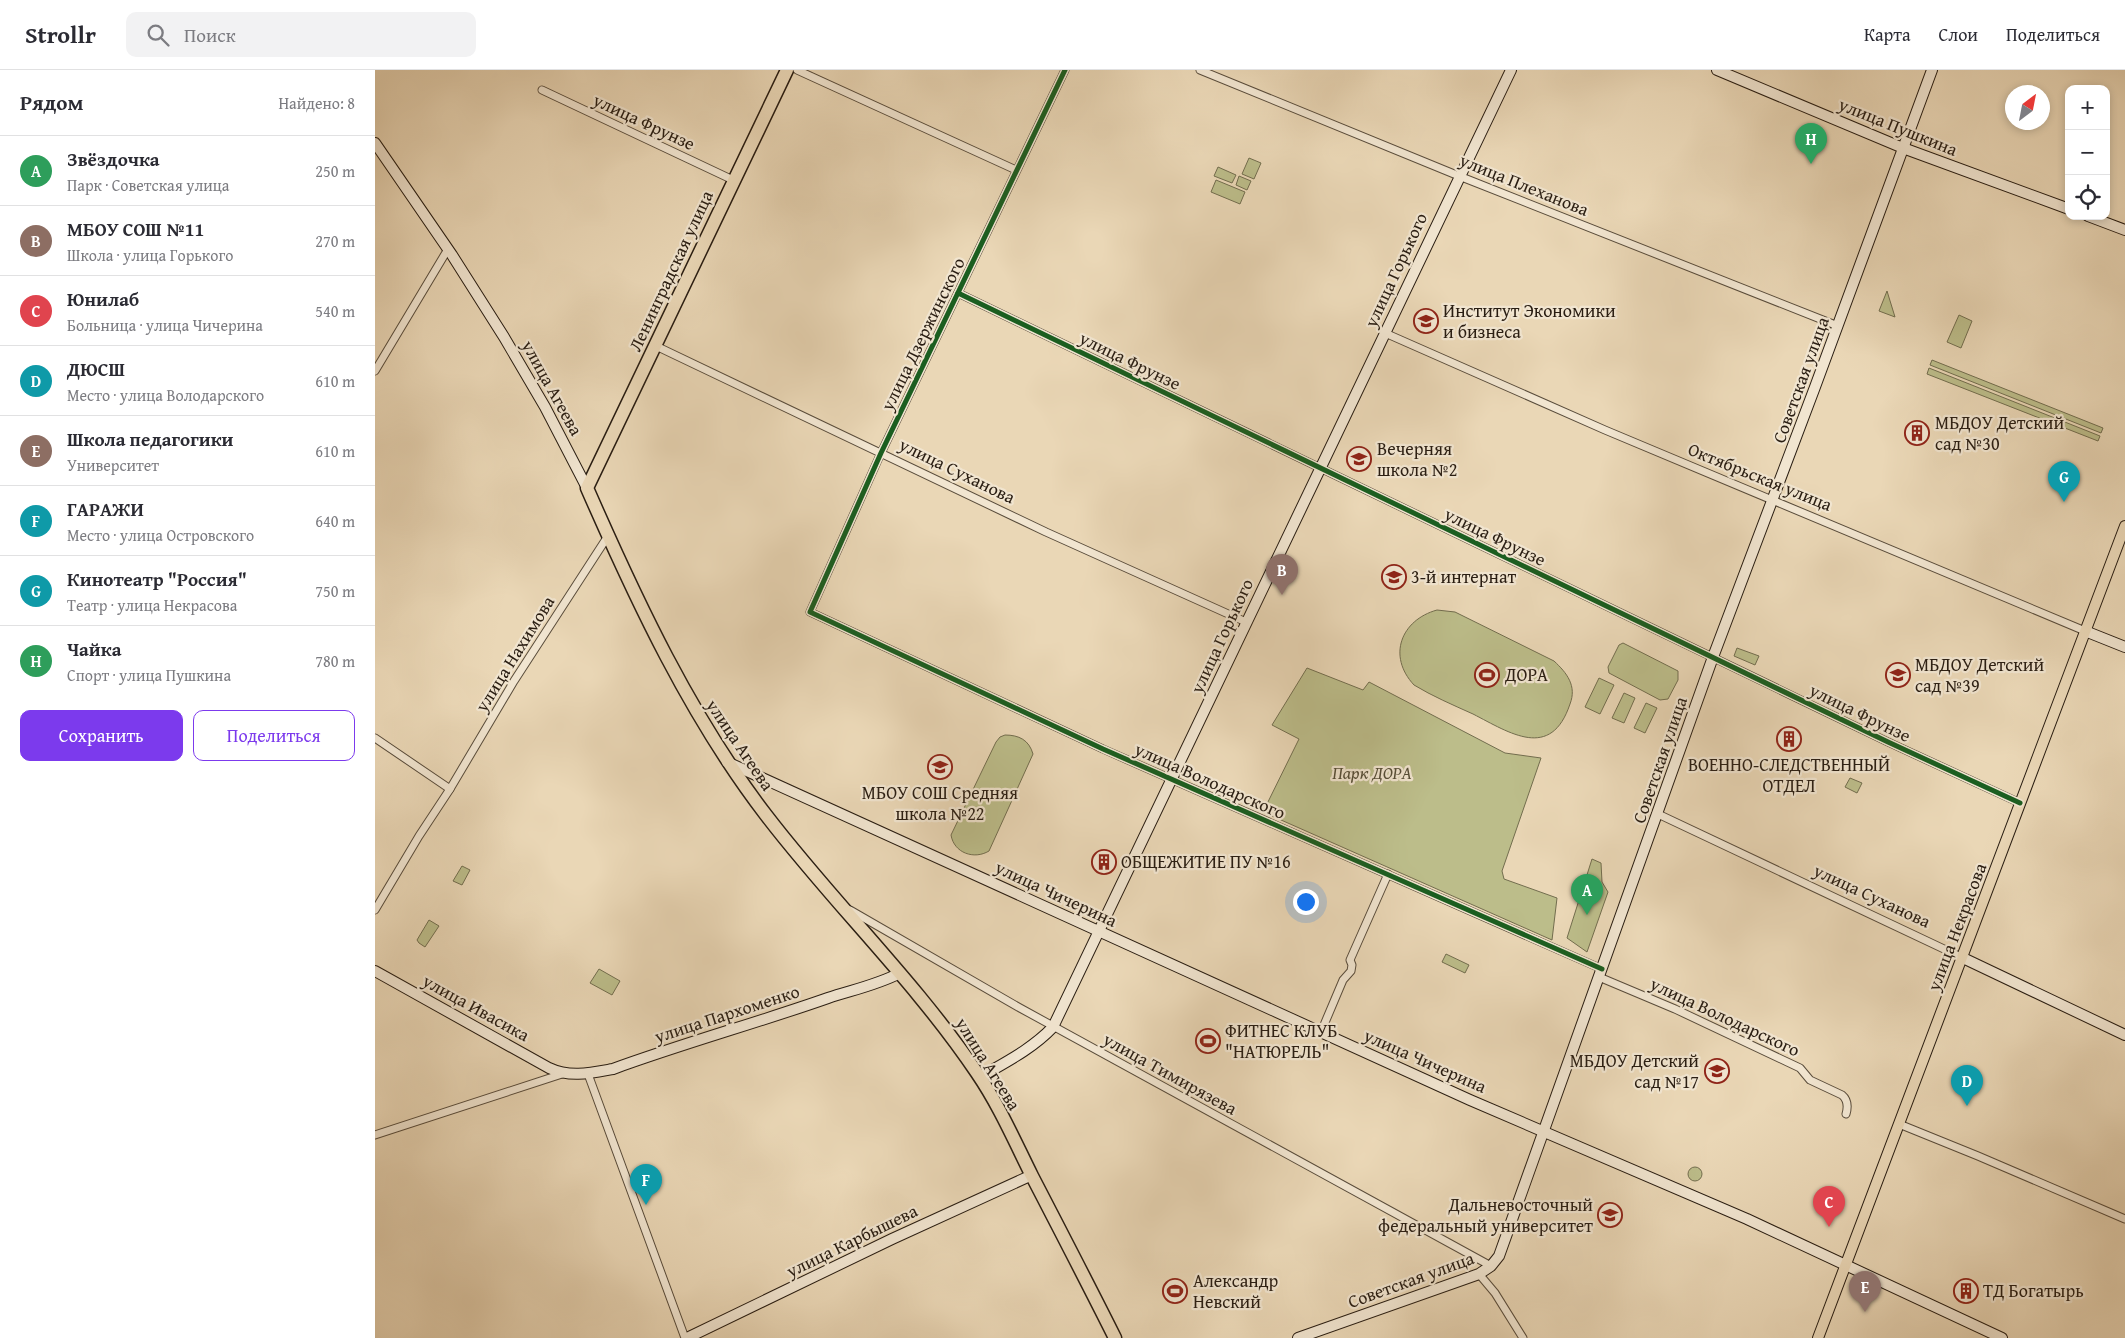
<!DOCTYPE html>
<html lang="ru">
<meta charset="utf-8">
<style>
:root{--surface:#fff;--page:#f2f2f3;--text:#2b2b33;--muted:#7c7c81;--line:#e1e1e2;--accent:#7c3aed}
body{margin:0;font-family:"Gentium Book Plus",serif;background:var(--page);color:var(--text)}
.controls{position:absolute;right:15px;top:15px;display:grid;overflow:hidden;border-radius:10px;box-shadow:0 2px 8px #0003}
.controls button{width:45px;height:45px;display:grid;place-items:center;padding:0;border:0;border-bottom:1px solid var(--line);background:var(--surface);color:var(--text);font:25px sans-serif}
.compass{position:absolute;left:1630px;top:15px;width:45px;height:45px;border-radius:50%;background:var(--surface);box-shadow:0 2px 8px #0003;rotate:32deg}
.you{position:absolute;left:930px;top:831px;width:18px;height:18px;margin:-12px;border:4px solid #fff;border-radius:50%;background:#1a73e8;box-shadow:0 0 0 8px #1a73e833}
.badge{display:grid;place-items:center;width:32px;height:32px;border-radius:50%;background:var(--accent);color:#fff;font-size:16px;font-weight:700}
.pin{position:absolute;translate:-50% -41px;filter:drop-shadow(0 1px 2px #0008)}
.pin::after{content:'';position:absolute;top:26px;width:18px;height:15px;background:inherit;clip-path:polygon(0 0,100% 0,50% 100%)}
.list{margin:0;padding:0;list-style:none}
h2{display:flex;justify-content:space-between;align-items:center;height:65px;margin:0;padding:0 20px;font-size:21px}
h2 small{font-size:16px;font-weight:400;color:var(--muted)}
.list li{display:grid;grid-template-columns:32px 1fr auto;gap:15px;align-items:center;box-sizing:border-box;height:70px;padding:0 20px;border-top:1px solid var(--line)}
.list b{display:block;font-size:19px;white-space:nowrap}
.list p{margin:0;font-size:16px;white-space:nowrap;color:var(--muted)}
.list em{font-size:16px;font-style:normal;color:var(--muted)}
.actions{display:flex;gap:10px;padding:15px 20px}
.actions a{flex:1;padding:11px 0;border:1px solid var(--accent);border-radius:10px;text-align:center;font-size:18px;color:var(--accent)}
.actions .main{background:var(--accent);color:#fff}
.icon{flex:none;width:28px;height:28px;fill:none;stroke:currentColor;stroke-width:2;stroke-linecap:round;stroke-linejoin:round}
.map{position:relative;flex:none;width:1750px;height:1268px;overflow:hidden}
header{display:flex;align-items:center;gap:30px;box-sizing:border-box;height:70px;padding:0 25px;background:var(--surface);border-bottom:1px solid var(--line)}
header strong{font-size:24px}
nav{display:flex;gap:28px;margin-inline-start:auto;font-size:18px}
.search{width:350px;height:45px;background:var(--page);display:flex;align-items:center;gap:12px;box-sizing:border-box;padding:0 18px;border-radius:10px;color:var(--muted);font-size:19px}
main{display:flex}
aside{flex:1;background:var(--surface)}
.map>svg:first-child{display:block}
.green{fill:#bcbd8a;stroke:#726d4e}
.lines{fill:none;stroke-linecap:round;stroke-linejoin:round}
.street-casing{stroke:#594c3b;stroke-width:9}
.secondary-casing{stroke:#291d12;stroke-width:12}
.primary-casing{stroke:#291d12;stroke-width:12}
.highway-casing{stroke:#291d12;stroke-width:15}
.street{stroke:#f1e5d0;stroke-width:7}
.secondary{stroke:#f1e5d0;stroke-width:10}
.primary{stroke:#ead7b6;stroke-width:10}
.highway{stroke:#ead7b6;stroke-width:12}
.cycleway-casing{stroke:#f1e5d0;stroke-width:8}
.cycleway{stroke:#1b5e20;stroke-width:5}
.labels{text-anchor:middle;stroke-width:4.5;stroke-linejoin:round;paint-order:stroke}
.street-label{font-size:18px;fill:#291d12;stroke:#f1e5d0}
.poi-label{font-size:18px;fill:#291d12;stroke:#f1e5d0;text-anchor:start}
.park-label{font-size:18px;font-style:italic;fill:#554d36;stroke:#f1e5d0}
</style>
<header>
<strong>Strollr</strong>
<div class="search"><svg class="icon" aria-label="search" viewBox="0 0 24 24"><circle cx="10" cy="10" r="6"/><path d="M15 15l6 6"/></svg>Поиск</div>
<nav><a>Карта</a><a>Слои</a><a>Поделиться</a></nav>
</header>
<main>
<aside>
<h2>Рядом<small>Найдено: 8</small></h2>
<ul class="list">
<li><span class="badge" style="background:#2e9e5b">A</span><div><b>Звёздочка</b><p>Парк · Советская улица</p></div><em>250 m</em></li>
<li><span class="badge" style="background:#8d6e63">B</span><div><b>МБОУ СОШ №11</b><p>Школа · улица Горького</p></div><em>270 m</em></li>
<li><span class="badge" style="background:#e0444e">C</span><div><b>Юнилаб</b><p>Больница · улица Чичерина</p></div><em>540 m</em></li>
<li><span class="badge" style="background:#0f9aa8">D</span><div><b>ДЮСШ</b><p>Место · улица Володарского</p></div><em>610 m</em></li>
<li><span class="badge" style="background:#8d6e63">E</span><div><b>Школа педагогики</b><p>Университет</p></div><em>610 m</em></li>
<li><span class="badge" style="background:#0f9aa8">F</span><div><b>ГАРАЖИ</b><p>Место · улица Островского</p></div><em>640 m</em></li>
<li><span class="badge" style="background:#0f9aa8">G</span><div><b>Кинотеатр &quot;Россия&quot;</b><p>Театр · улица Некрасова</p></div><em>750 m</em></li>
<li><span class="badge" style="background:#2e9e5b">H</span><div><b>Чайка</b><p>Спорт · улица Пушкина</p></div><em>780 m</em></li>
</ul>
<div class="actions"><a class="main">Сохранить</a><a>Поделиться</a></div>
</aside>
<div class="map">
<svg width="1750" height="1268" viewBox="0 0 1750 1268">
<rect width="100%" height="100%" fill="#ead7b6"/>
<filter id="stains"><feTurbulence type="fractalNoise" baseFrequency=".004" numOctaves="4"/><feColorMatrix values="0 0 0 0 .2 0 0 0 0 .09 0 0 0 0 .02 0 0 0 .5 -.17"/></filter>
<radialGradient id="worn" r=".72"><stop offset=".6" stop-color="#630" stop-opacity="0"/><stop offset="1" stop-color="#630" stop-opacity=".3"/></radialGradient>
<g class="green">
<path d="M874,88l12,5 -7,16 -12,-5z"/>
<path d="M843,97l18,8 -4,8 -18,-7z"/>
<path d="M864,106l12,5 -4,9 -11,-5z"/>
<path d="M841,110l29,12 -5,12 -29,-12z"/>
<path d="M1512,221l8,26 -16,-6z"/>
<path d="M1584,245l13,6 -11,27 -14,-6z"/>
<path d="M1557,290l171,68 -2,5 -171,-68z"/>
<path d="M1554,298l171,68 -2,5 -171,-67z"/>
<path d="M1062,540l18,2 99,49c13,12 23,25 16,43 -19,57 -60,29 -97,10 -20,-9 -41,-18 -59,-29 -27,-29 -13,-65 23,-75z"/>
<path d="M1248,573l55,28v9l-10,19 -8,1 -51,-27 -1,-6 11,-22z"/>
<path d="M1362,578l22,8 -4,9 -21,-9z"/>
<path d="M932,598l56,22 6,-8 136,71 36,5 -39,113 2,8 53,19 -5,42 -289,-128 36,-73 -27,-14z"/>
<path d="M1224,608l15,7 -14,29 -15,-7z"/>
<path d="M1249,623l11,5 -11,25 -12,-5z"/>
<path d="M1271,633l11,5 -12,25 -11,-5z"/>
<path d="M630,665c14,0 24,5 28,19l-44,97c-15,9 -35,2 -38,-16l45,-93 4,-5z"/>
<path d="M1475,708l12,5 -5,10 -12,-6z"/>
<path d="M1217,789l9,4 1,19 6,10 -21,60 -20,-14z"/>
<path d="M87,796l8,4 -8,15 -9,-4z"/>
<path d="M54,850l10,6 -14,21 -6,-4 -2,-3z"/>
<path d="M1071,884l23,11 -4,8 -23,-11z"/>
<path d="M224,899l21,12 -8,14 -22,-12z"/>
<circle cx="1320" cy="1104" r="7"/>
</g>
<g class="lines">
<defs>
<g id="street">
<path d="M422,0l219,100"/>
<path d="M690,0l-184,383 -71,159 293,137 499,220"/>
<path d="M825,0l259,106 379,150"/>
<path d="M167,20l191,90"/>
<path d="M583,223l930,449 132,61"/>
<path d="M1010,263l220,97 480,201"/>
<path d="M281,276l390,186 200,90"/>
<path d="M0,301l73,-122"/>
<path d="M0,668l75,51"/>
<path d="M1283,744l305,144"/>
<path d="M0,840l44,-74 31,-47 64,-108 94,-145"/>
<path d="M475,840l170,98 471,258"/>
<path d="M1224,907l76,32 125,59 10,12 32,15c6,5 6,12 4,19"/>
<path d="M946,962l22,-52 8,-9 1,-6 -2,-5 38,-86"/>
<path d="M213,1004l97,264"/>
<path d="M1524,1054l79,32 147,63"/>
<path d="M0,1065l187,-61"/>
<path d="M1104,1204l16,19 28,45"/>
</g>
<g id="secondary">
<path d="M1342,0l186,78 166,61"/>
<path d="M0,73l77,112 52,82 41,70 42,81"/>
<path d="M1713,146l37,14"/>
<path d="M1710,561l40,16"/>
<path d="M352,692l743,338 277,119 255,119"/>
<path d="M1588,888l162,77"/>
<path d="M0,901l174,97c21,10 42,5 64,1 71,-26 144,-46 215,-71 24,-8 49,-13 72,-25"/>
<path d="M605,1007c26,-15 52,-28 73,-50l458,-957"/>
<path d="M312,1268l205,-99 140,-64"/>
<path d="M923,1268l181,-64 12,-8 8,-10 214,-599 102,-270 117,-317"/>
</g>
<path id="primary" d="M1443,1268l307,-812"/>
<path id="highway" d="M412,0l-200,418c50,114 103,228 179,327 68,89 149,166 211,258 22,32 38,69 55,103 28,54 56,108 83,162"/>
</defs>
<use href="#street" class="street-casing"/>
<use href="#secondary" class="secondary-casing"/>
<use href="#primary" class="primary-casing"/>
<use href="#highway" class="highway-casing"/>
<use href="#street" class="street"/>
<use href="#secondary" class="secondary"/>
<use href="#primary" class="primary"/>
<use href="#highway" class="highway"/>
<defs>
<g id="cycleway">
<path d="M690,0l-184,383 -71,159 293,137 499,220"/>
<path d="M583,223l930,449 132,61"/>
</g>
</defs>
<use href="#cycleway" class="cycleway-casing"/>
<use href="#cycleway" class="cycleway"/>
</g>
<defs>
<symbol id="university-ring" viewBox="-11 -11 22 22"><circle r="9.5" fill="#f1e5d0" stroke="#8f2418" stroke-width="1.5"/><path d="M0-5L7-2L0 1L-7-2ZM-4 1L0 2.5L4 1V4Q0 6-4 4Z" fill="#8f2418"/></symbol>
<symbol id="building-ring" viewBox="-11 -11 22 22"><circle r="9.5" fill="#f1e5d0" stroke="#8f2418" stroke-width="1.5"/><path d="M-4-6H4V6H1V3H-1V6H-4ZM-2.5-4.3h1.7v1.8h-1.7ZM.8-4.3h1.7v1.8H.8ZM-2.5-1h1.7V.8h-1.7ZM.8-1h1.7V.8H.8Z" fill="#8f2418"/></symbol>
<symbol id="school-ring" viewBox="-11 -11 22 22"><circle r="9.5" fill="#f1e5d0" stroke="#8f2418" stroke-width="1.5"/><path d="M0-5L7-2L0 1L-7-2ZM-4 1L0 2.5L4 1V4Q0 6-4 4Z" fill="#8f2418"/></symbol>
<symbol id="stadium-ring" viewBox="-11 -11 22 22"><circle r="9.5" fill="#f1e5d0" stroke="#8f2418" stroke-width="1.5"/><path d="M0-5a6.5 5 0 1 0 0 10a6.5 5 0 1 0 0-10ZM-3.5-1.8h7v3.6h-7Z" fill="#8f2418"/></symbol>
</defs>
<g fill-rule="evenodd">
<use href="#university-ring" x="1037" y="237" width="28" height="28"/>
<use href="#building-ring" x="1528" y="349" width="28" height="28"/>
<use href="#school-ring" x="970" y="375" width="28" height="28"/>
<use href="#school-ring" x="1005" y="493" width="28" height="28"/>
<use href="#stadium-ring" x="1098" y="591" width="28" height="28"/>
<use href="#school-ring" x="1509" y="591" width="28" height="28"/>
<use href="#building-ring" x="1400" y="655" width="28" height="28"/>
<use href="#school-ring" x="551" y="683" width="28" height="28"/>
<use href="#building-ring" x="715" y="778" width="28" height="28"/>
<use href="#stadium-ring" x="819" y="957" width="28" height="28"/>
<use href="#school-ring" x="1328" y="987" width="28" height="28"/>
<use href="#university-ring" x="1221" y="1131" width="28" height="28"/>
<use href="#stadium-ring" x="786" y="1207" width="28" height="28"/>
<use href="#building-ring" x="1577" y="1207" width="28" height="28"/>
</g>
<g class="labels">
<g class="street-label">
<text transform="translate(269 52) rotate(25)" y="6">улица Фрунзе</text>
<text transform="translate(1523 57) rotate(22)" y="6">улица Пушкина</text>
<text transform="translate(1149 115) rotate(22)" y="6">улица Плеханова</text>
<text transform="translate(1021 200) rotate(-65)" y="6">улица Горького</text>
<text transform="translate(296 201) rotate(-65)" y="6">Ленинградская улица</text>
<text transform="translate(548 264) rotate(-64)" y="6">улица Дзержинского</text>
<text transform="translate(755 291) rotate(26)" y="6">улица Фрунзе</text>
<text transform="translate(1426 310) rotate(-70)" y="6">Советская улица</text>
<text transform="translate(177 318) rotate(61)" y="6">улица Агеева</text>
<text transform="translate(582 401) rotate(26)" y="6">улица Суханова</text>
<text transform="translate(1385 407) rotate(22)" y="6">Октябрьская улица</text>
<text transform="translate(1120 467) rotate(26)" y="6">улица Фрунзе</text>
<text transform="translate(847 566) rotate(-65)" y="6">улица Горького</text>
<text transform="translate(140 584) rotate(-58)" y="6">улица Нахимова</text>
<text transform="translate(1485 643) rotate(26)" y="6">улица Фрунзе</text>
<text transform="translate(365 675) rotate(56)" y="6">улица Агеева</text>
<text transform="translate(1285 690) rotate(-71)" y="6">Советская улица</text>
<text transform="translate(835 711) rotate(24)" y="6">улица Володарского</text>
<text transform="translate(681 824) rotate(25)" y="6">улица Чичерина</text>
<text transform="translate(1497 826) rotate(25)" y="6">улица Суханова</text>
<text transform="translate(1582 857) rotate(-69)" y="6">улица Некрасова</text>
<text transform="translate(101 938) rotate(29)" y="6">улица Ивасика</text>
<text transform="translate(352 944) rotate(-18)" y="6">улица Пархоменко</text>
<text transform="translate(1350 947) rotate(25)" y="6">улица Володарского</text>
<text transform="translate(1050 991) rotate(24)" y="6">улица Чичерина</text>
<text transform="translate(613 994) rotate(58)" y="6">улица Агеева</text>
<text transform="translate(795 1004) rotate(29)" y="6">улица Тимирязева</text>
<text transform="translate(477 1171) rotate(-26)" y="6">улица Карбышева</text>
<text transform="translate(1036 1210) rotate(-20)" y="6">Советская улица</text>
</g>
<g class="poi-label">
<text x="1068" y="247">Институт Экономики<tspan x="1068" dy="21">и бизнеса</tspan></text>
<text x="1560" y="359">МБДОУ Детский<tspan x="1560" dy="21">сад №30</tspan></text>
<text x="1002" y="385">Вечерняя<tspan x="1002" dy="21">школа №2</tspan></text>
<text x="1036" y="513">3-й интернат</text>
<text x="1540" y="601">МБДОУ Детский<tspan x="1540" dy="21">сад №39</tspan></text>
<text x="1130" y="611">ДОРА</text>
<text x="1414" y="701" text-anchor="middle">ВОЕННО-СЛЕДСТВЕННЫЙ<tspan x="1414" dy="21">ОТДЕЛ</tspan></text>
<text x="565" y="729" text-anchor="middle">МБОУ СОШ Средняя<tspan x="565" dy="21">школа №22</tspan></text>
<text x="746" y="798">ОБЩЕЖИТИЕ ПУ №16</text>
<text x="850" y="967">ФИТНЕС КЛУБ<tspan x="850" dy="21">"НАТЮРЕЛЬ"</tspan></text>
<text x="1324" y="997" text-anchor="end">МБДОУ Детский<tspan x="1324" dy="21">сад №17</tspan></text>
<text x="1218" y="1141" text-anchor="end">Дальневосточный<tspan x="1218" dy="21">федеральный университет</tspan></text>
<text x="818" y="1217">Александр<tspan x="818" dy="21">Невский</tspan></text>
<text x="1608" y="1227">ТД Богатырь</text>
</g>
<g class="park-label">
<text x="997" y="709">Парк ДОРА</text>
</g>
</g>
<rect width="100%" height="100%" filter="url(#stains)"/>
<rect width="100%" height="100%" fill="url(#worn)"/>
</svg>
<div class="controls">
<button>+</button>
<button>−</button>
<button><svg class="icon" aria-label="locate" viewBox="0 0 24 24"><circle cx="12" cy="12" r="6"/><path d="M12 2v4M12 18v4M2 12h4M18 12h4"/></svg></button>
</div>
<svg class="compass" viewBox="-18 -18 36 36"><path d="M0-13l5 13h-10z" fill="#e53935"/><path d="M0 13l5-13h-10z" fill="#7c7c81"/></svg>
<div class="you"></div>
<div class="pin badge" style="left:1212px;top:845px;background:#2e9e5b">A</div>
<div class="pin badge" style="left:907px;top:525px;background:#8d6e63">B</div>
<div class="pin badge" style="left:1454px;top:1157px;background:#e0444e">C</div>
<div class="pin badge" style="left:1592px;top:1036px;background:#0f9aa8">D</div>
<div class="pin badge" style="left:1490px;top:1242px;background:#8d6e63">E</div>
<div class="pin badge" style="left:271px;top:1135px;background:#0f9aa8">F</div>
<div class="pin badge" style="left:1689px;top:432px;background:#0f9aa8">G</div>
<div class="pin badge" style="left:1436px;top:94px;background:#2e9e5b">H</div>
</div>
</main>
